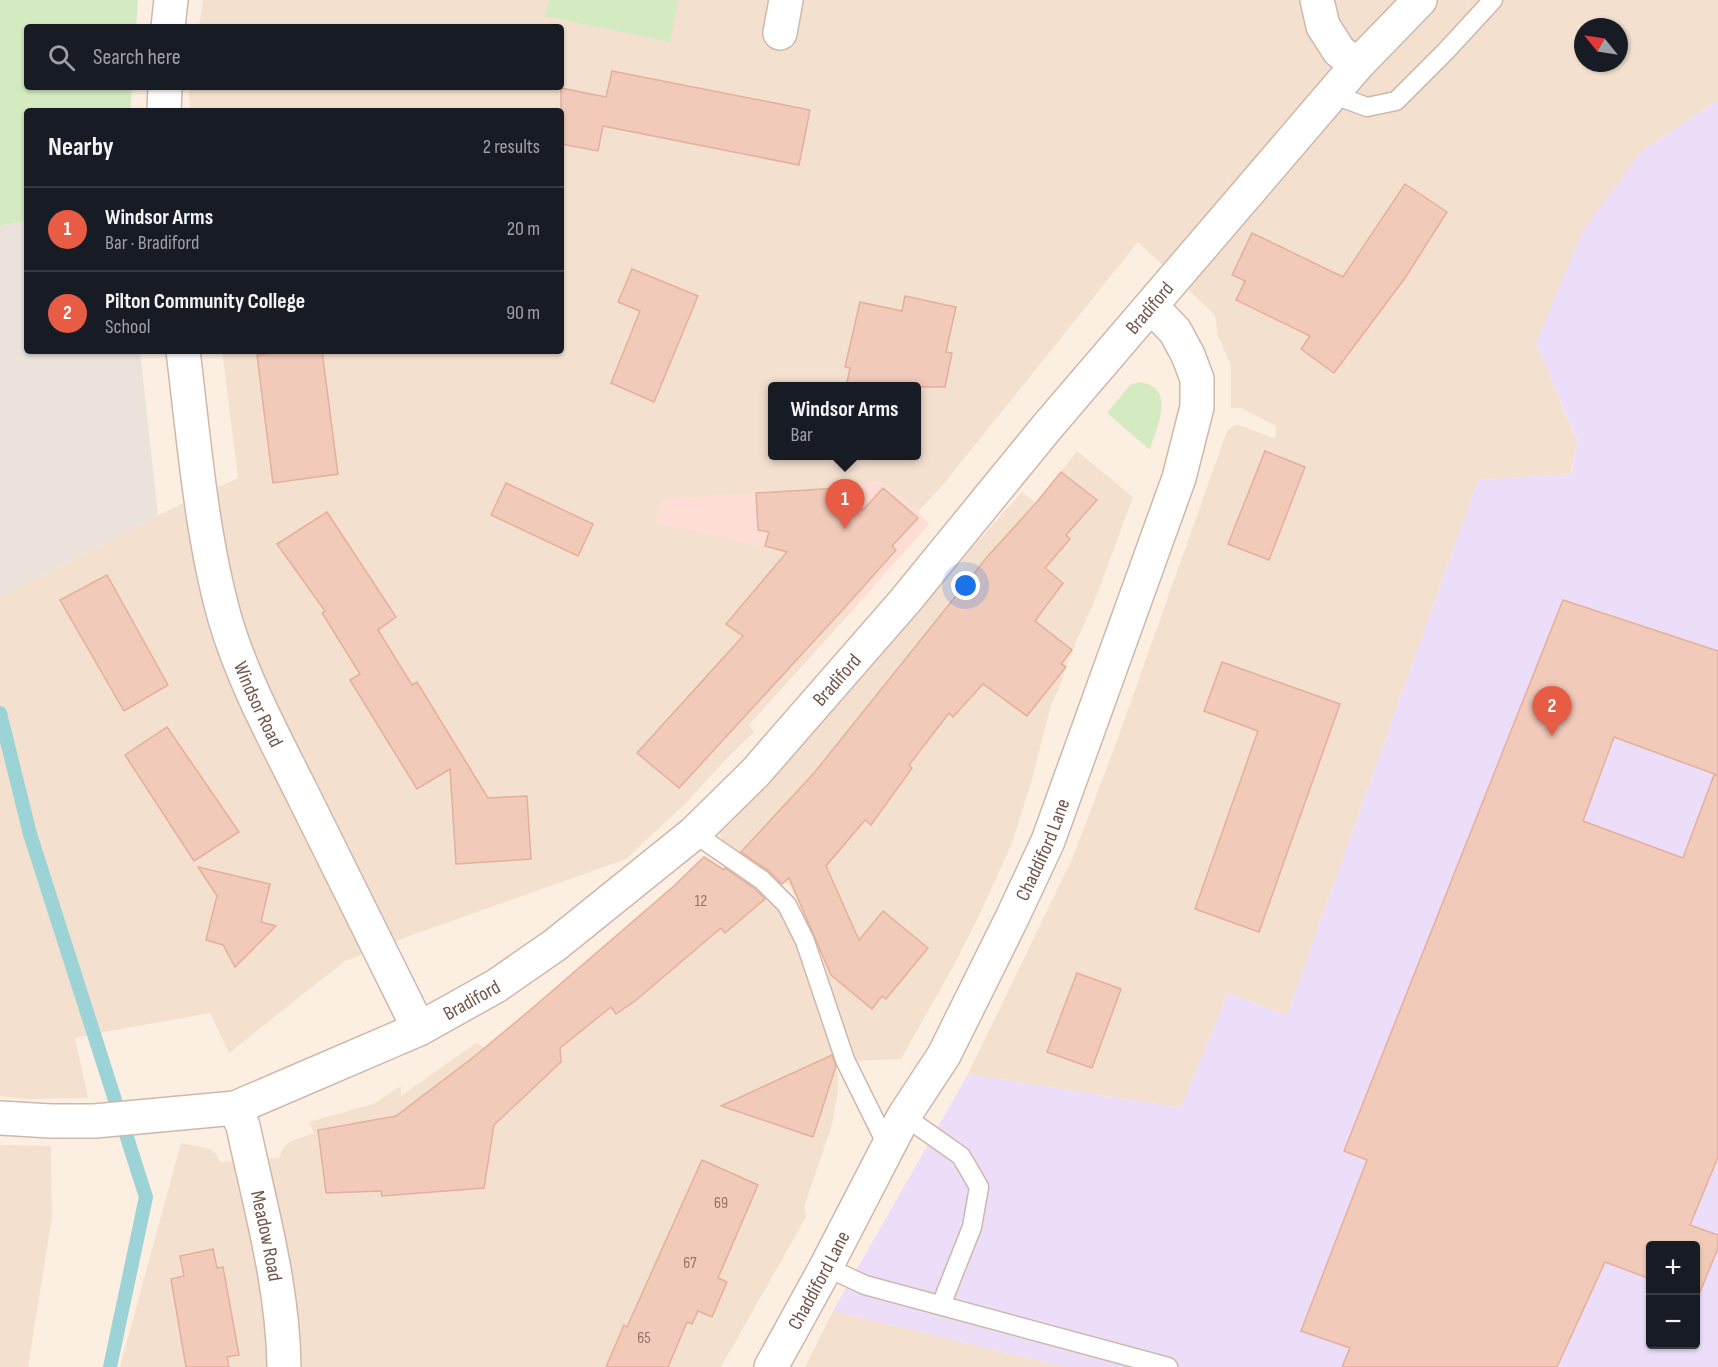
<!DOCTYPE html>
<meta charset="utf-8">
<style>
:root{--surface:#171b24;--page:#20242c;--text:#f1f3f6;--muted:#9ea1a6;--line:#363941;--accent:#e85b45}
body{margin:0;font-family:"Sofia Sans Condensed",sans-serif;background:var(--page);color:var(--text)}
.controls{position:absolute;right:18px;bottom:18px;display:grid;overflow:hidden;border-radius:6px;box-shadow:0 2px 4px #0004}
.controls button{width:54px;height:54px;display:grid;place-items:center;padding:0;border:0;border-bottom:2px solid var(--line);background:var(--surface);color:var(--text);font:30px sans-serif}
.compass{position:absolute;left:1574px;top:18px;width:54px;height:54px;border-radius:50%;background:var(--surface);box-shadow:0 2px 4px #0004;rotate:300deg}
.you{position:absolute;left:966px;top:586px;width:21px;height:21px;margin:-15px;border:4px solid #fff;border-radius:50%;background:#1a73e8;box-shadow:0 0 0 9px #1a73e833}
.badge{display:grid;place-items:center;width:39px;height:39px;border-radius:50%;background:var(--accent);color:#fff;font-size:20px;font-weight:700}
.pin{position:absolute;translate:-50% -50px;filter:drop-shadow(0 2px 3px #0008)}
.pin::after{content:'';position:absolute;top:32px;width:21px;height:18px;background:inherit;clip-path:polygon(0 0,100% 0,50% 100%)}
.popup{position:absolute;left:768px;top:382px;width:153px;height:78px;box-sizing:border-box;display:grid;place-content:center;border-radius:6px;background:var(--surface);filter:drop-shadow(0 2px 4px #0005);font-size:20px;white-space:nowrap;color:var(--muted)}
.popup b{font-size:22px;color:var(--text)}
.popup::after{content:'';position:absolute;left:50%;top:100%;margin-left:-12px;border:12px solid transparent;border-top-color:var(--surface)}
.list{margin:0;padding:0;list-style:none}
h2{display:flex;justify-content:space-between;align-items:center;height:78px;margin:0;padding:0 24px;font-size:26px}
h2 small{font-size:20px;font-weight:400;color:var(--muted)}
.list li{display:grid;grid-template-columns:39px 1fr auto;gap:18px;align-items:center;box-sizing:border-box;height:84px;padding:0 24px;border-top:2px solid var(--line)}
.list b{display:block;font-size:22px;white-space:nowrap}
.list p{margin:0;font-size:20px;white-space:nowrap;color:var(--muted)}
.list em{font-size:20px;font-style:normal;color:var(--muted)}
.icon{flex:none;width:33px;height:33px;fill:none;stroke:currentColor;stroke-width:2;stroke-linecap:round;stroke-linejoin:round}
.map{position:relative;flex:none;width:1718px;height:1367px;overflow:hidden}
.search{position:absolute;background:var(--surface);box-shadow:0 2px 4px #0004;left:24px;top:24px;width:540px;height:66px;display:flex;align-items:center;gap:15px;box-sizing:border-box;padding:0 21px;border-radius:6px;color:var(--muted);font-size:22px}
.panel{position:absolute;background:var(--surface);box-shadow:0 2px 4px #0004;left:24px;top:108px;width:540px;height:246px;border-radius:6px}
.map>svg:first-child{display:block}
.residential{fill:#f4e0cf;fill-rule:evenodd}
.commercial{fill:#fdddd5}
.industrial{fill:#ebe2dc}
.education{fill:#ecdef8;fill-rule:evenodd}
.green{fill:#d4eac0}
.lines{fill:none;stroke-linecap:round;stroke-linejoin:round}
.stream{stroke:#9cd3d7;stroke-width:14}
.building{fill:#f2cab9;stroke:#e5af99;stroke-width:1.5;fill-rule:evenodd}
.service-casing{stroke:#cfb8ab;stroke-width:21}
.minor-casing{stroke:#cfb8ab;stroke-width:36}
.tertiary-casing{stroke:#cfb8ab;stroke-width:36}
.service{stroke:#fff;stroke-width:18}
.minor{stroke:#fff;stroke-width:33}
.tertiary{stroke:#fff;stroke-width:33}
.labels{text-anchor:middle;stroke-width:4.5;stroke-linejoin:round;paint-order:stroke}
.number-label{font-size:16px;fill:#937264}
.street-label{font-size:20px;fill:#735448;stroke:#fff4e7}
</style>
<div class="map">
<svg width="1718" height="1367" viewBox="0 0 1718 1367">
<rect width="100%" height="100%" fill="#fcefe1"/>
<g class="residential">
<path d="M203,0h1515v100l-76,51 -106,192 41,98 -6,33 -93,6 -191,535 -59,-22 -47,115 -213,-34 105,-217 42,-111 112,-315 8,-6 8,1 32,13 1,-13 -35,-18h-10v-43l-13,-29 -3,-21 -77,-73 -196,244 -24,26 -38,-30 -40,6 -178,11 103,47 18,5 69,60 -103,114 5,7 -27,26 -40,44 -61,57 -211,75 -70,27 -116,92 -19,-40 -105,19 -30,6 13,60 -61,1 -27,-3v-499l158,-82 80,-37 -16,-127h339v-240h-370l-2,-16 1,-8h371v-60h-362zM1583,27h36v36h-36zM773,386h144v70h-144z"/>
<path d="M1077,451l56,46 -36,98 -30,68 -7,23 -9,19 -20,78 -19,60 -32,71 -25,49 -54,96 -49,2 -32,-111 -23,-51 -8,-14 -67,-46 -3,-5 115,-125 159,-185 29,-32 14,11z"/>
<path d="M704,857l68,41 13,18 14,26 32,95 3,26 4,12v16l-6,34 -28,82 2,10 -85,150h-601l61,-224 29,6 6,5 4,8 59,-4 4,-10 8,-7 23,-8 -5,-11 64,-18 28,-18v10l75,-53 9,5 187,-161z"/>
<path d="M0,1145l51,1 1,70 -24,151h-28z"/>
<path d="M833,1311l233,56h-261z"/>
</g>
<path class="commercial" d="M880,482l38,30 11,12 -77,87 -69,-60 -128,-28 7,-24 178,-11z"/>
<path class="industrial" d="M27,220v131h113l18,164 -158,82v-371z"/>
<path class="education" d="M1718,100v1267h-652l-233,-56 135,-237 213,34 47,-115 59,22 191,-535 94,-6 5,-34 -41,-97 47,-113 59,-79zM1650,1246h46v98h-46z"/>
<g class="green">
<path d="M0,0h138l-2,27h-109v60h105l-2,24h-103v109l-27,6z"/>
<path d="M549,0h129l-8,42 -125,-26z"/>
<path d="M1139,382c38,5 18,44 11,68l-43,-37 23,-28z"/>
</g>
<g class="lines">
<path class="stream" d="M0,713l30,121 116,363 -36,170"/>
</g>
<g class="building">
<path d="M612,71l198,39 -11,55 -196,-39 -5,25 -37,-7v-56l45,9z"/>
<path d="M1405,184l42,28 -42,66 -71,95 -33,-24 9,-13 -74,-36 9,-19 -13,-6 20,-42 91,44z"/>
<path d="M632,269l66,27 -44,106 -43,-19 29,-72 -22,-9z"/>
<path d="M905,296l51,11 -10,45 6,1 -7,34h-99l4,-19 -5,-1 15,-65 42,9z"/>
<path d="M287,351h35l16,123 -65,9 -16,-128z"/>
<path d="M1265,451l40,16 -36,93 -41,-16z"/>
<path d="M1061,472l36,28 -31,35 4,4 -25,29 18,15 -28,38 37,29 -11,14 5,3 -39,49 -44,-32 -30,33 -4,-4 -40,52 3,3 -41,57 -6,-5 -39,46 33,74 24,-29 45,37 -42,51 -4,-3 -10,13 -41,-34 -42,-97 -7,6 -13,-13 -28,-19 73,-79 174,-217 48,-53z"/>
<path d="M506,483l87,41 -15,32 -87,-41z"/>
<path d="M840,488l23,22 20,-22 35,30 -26,28 4,4 -49,55 -168,183 -42,-35 106,-117 -17,-12 61,-72 -22,-6 4,-14 -11,-2 -2,-37z"/>
<path d="M327,512l69,105 -18,13 34,55 5,-3 71,116 39,-2 4,63 -75,5 -6,-95 -33,20 -67,-109 10,-6 -38,-61 3,-2 -48,-67z"/>
<path d="M107,575l61,110 -44,26 -64,-111z"/>
<path d="M1563,600l155,51v506l-28,68 28,10v13l-20,49 -3,-1v-51h-45v34l-45,-17 -48,105h-215l8,-19 -49,-17 66,-171 -23,-9zM1614,737l103,38h-3l-31,83 -100,-37z"/>
<path d="M1222,662l118,42 -81,228 -64,-23 63,-178 -54,-20z"/>
<path d="M167,727l72,105 -45,29 -69,-106z"/>
<path d="M704,857l20,13 1,-2 30,21 10,10 -40,34 -4,-5 -86,73 -19,13 -5,-7 -51,41 1,14 -67,63 -10,63 -102,8 -1,-5 -55,2 -8,-63 78,-14 79,-60 54,-45 145,-125z"/>
<path d="M198,867l72,17 -9,38 15,4 -41,41 -12,-22 -17,-5 11,-44z"/>
<path d="M1077,973l44,16 -29,79 -45,-16z"/>
<path d="M832,1055l4,11 -23,71 -92,-31z"/>
<path d="M702,1160l56,25 -40,93 9,4 -15,35 -14,-6 -6,13 -5,-2 -19,45h-62l18,-42 3,2z"/>
<path d="M213,1249l4,19 6,-1 16,88 -12,2 2,10h-43l-15,-88 13,-3 -4,-20z"/>
</g>
<g class="lines">
<defs>
<g id="service">
<path d="M1332,94l35,13 29,-6 50,-50 47,-51"/>
<path d="M694,833l68,47 25,25 18,36 40,119 43,87"/>
<path d="M904,1116l57,40 18,31 -7,40 -31,78"/>
<path d="M826,1267l39,18 303,82"/>
</g>
<g id="minor">
<path d="M1317,0l6,26 16,25 18,14"/>
<path d="M168,27l3,-27"/>
<path d="M780,33l6,-33"/>
<path d="M164,111l1,-24"/>
<path id="s1" d="M183,351c11,88 18,183 42,268 18,61 49,118 77,174 39,79 78,158 117,236"/>
<path id="s2" d="M235,1108l8,18c17,80 40,159 41,241"/>
<path id="s3" d="M771,1367l55,-100 78,-151 40,-61 68,-137 36,-77 131,-363 18,-71v-28l-9,-24 -13,-24 -24,-25"/>
</g>
<g id="tertiary">
<path id="s4" d="M0,1118l51,3h44l140,-13 184,-79 77,-43 59,-41 139,-112 61,-60 150,-172 142,-174 310,-362 63,-65"/>
</g>
</defs>
<use href="#service" class="service-casing"/>
<use href="#minor" class="minor-casing"/>
<use href="#tertiary" class="tertiary-casing"/>
<use href="#service" class="service"/>
<use href="#minor" class="minor"/>
<use href="#tertiary" class="tertiary"/>
</g>
<g class="labels">
<g class="number-label">
<text x="701" y="906">12</text>
<text x="721" y="1208">69</text>
<text x="690" y="1268">67</text>
<text x="644" y="1343">65</text>
</g>
<g class="street-label">
<text dy="7" stroke="none"><textPath href="#s4" startOffset="1470">Bradiford</textPath></text>
<text dy="7" stroke="none"><textPath href="#s4" startOffset="984">Bradiford</textPath></text>
<text dy="7" stroke="none"><textPath href="#s1" startOffset="363">Windsor Road</textPath></text>
<text dy="7" stroke="none"><textPath href="#s3" startOffset="585">Chaddiford Lane</textPath></text>
<text dy="7" stroke="none"><textPath href="#s4" startOffset="496">Bradiford</textPath></text>
<text dy="7" stroke="none"><textPath href="#s2" startOffset="132">Meadow Road</textPath></text>
<text dy="7" stroke="none"><textPath href="#s3" startOffset="99">Chaddiford Lane</textPath></text>
</g>
</g>
</svg>
<div class="controls">
<button>+</button>
<button>−</button>
</div>
<svg class="compass" viewBox="-18 -18 36 36"><path d="M0-13l5 13h-10z" fill="#e53935"/><path d="M0 13l5-13h-10z" fill="#9ea1a6"/></svg>
<div class="you"></div>
<div class="pin badge" style="left:845px;top:529px">1</div>
<div class="popup"><b>Windsor Arms</b>Bar</div>
<div class="pin badge" style="left:1552px;top:736px">2</div>
<div class="search"><svg class="icon" aria-label="search" viewBox="0 0 24 24"><circle cx="10" cy="10" r="6"/><path d="M15 15l6 6"/></svg>Search here</div>
<section class="panel">
<h2>Nearby<small>2 results</small></h2>
<ul class="list">
<li><span class="badge">1</span><div><b>Windsor Arms</b><p>Bar · Bradiford</p></div><em>20 m</em></li>
<li><span class="badge">2</span><div><b>Pilton Community College</b><p>School</p></div><em>90 m</em></li>
</ul>
</section>
</div>
